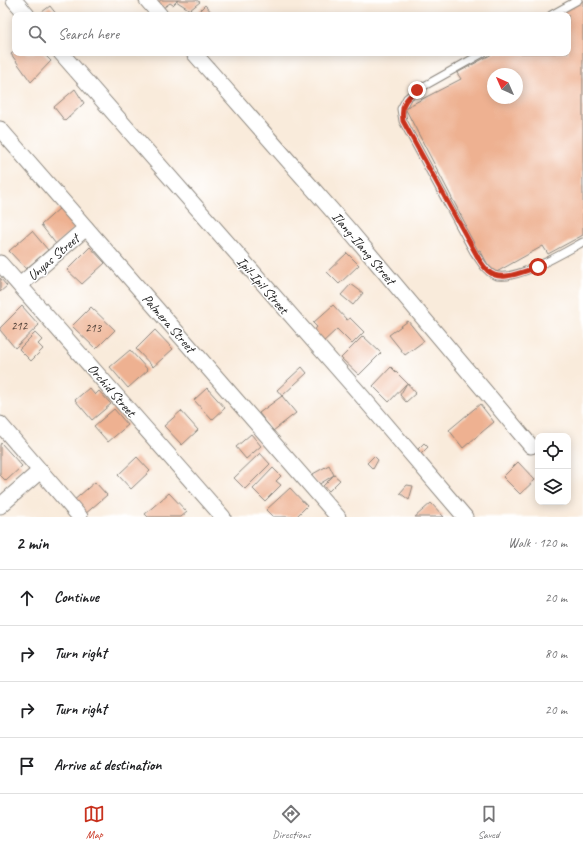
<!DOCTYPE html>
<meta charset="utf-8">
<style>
:root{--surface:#fff;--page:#f6f6f6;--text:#202124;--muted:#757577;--line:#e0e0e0;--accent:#c8321e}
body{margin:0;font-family:Caveat,sans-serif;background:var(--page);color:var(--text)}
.controls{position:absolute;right:12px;bottom:12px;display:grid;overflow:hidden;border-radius:8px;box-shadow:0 2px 10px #0003}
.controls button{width:36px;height:36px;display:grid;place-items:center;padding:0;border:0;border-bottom:1px solid var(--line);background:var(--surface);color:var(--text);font:20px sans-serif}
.compass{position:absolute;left:487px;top:68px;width:36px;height:36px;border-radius:50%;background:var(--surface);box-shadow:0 2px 10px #0003;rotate:315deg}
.stop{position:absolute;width:12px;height:12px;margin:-9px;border:3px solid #c8321e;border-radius:50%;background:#fff}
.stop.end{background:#c8321e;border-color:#fff;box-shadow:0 1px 4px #0008}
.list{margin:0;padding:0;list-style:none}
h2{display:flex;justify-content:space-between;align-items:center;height:52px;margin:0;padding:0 16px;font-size:17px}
h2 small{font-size:13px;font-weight:400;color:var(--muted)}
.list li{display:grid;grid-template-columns:26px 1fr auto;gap:12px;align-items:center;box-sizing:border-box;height:56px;padding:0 16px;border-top:1px solid var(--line)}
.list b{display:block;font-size:15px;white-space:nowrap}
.list em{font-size:13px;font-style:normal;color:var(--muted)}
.icon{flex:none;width:22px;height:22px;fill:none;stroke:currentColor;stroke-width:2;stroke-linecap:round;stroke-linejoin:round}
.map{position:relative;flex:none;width:583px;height:517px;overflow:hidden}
.search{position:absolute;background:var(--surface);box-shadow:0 2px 10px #0003;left:12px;right:12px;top:12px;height:44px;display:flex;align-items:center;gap:10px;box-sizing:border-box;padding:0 14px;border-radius:8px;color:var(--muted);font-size:15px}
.sheet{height:276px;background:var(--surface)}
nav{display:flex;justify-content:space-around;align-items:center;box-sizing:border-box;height:56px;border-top:1px solid var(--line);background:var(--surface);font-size:11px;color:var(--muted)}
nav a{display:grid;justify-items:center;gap:2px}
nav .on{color:var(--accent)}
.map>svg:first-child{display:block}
.building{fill:#eeb191;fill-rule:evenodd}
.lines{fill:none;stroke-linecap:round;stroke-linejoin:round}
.service-casing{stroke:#8a847c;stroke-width:9}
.minor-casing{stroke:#8a847c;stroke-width:17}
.service{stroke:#fff;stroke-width:7}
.minor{stroke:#fff;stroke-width:15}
.route{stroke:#c8321e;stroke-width:5}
.labels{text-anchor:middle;stroke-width:3;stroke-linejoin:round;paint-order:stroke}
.number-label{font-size:12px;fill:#504139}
.street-label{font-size:14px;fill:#1c1c1c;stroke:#fff}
</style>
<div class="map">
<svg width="583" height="517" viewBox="0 0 583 517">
<rect width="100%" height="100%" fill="#fff"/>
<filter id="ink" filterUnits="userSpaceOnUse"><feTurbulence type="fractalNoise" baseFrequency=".025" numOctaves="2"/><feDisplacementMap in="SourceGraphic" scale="8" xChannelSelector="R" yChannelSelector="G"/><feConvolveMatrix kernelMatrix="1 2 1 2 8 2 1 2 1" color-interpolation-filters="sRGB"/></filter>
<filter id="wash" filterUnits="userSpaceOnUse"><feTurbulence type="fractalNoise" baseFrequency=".012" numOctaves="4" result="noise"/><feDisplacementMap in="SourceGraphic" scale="16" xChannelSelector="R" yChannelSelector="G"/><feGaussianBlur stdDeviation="0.9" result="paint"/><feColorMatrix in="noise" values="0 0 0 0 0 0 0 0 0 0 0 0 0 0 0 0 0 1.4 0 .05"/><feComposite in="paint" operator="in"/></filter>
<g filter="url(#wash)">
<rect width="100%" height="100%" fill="#f9ebdb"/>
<g id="blocks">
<g class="building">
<path d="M161,0h17l-5,5 -3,-2 -7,5 -9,-4z"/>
<path d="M179,0h17l4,2 -10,8 -14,-9z"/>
<path d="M579,0h3l1,2v233l-35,19 -5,-8 -50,28 -13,-24 -5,1 -13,-22 4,-4 -61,-117 56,-29 -4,-6 37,-20h74v-38h-17zM493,74h24v24h-24z"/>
<path d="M205,5l9,10h-19z"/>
<path d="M50,6l7,9h-19z"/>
<path d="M15,51v2h28l8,8 -20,21 -20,-28z"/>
<path d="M75,89l9,14 -19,18 -11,-14z"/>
<path d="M61,207l16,19 -21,18 -15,-19z"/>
<path d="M32,231l16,19 -22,19 -17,-18z"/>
<path d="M90,247l15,16 -23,21 -15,-14z"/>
<path d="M347,253l12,12 -20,19 -12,-12z"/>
<path d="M0,278l7,8 -7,6z"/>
<path d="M351,284l12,9 -10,12 -12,-10z"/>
<path d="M333,305l14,15 3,-2 14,14 -12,12 -15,-15 -16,15 -9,-11 5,-6 -4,-4z"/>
<path d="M22,306l17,19 -24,23 -15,-18v-2z"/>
<path d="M91,307l24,23 -19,19 -24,-23z"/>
<path d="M408,321l16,20 -19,14 -16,-20z"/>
<path d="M155,330l18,19 -20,18 -17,-18z"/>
<path d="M35,333l7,7 -4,4 5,5 -12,12 -12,-12z"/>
<path d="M363,336l18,17 -22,22 -18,-17z"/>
<path d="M130,350l18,20 -20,18 -18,-21z"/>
<path d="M302,367l5,6 -25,23 -5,-6z"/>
<path d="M391,367l16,16 -18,19 -16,-16z"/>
<path d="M407,383l9,10 -10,9 -6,-7z"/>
<path d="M89,388l6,7 4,-4 12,13 -19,16 -17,-20z"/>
<path d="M207,388l18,20 -13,12 -18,-20z"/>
<path d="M282,396l14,17 -23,18 -14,-18z"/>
<path d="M480,404l14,18 -31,26 -14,-18z"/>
<path d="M114,409l14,16 -20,17 -14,-16z"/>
<path d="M181,411l17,19 -16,15 -18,-19z"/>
<path d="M251,434l10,12 -15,13 -10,-12z"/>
<path d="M1,443l21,23 -16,15 -6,-6v-30z"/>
<path d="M424,443l4,4 -7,7 -3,-5z"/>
<path d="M260,453l10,11 -25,25 -11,-11z"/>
<path d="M374,456l4,4 -5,9 -6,-6z"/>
<path d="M137,457l13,14 -19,18 -13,-14z"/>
<path d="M518,462l17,18 -15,14 -17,-17z"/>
<path d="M329,465l5,10 -16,10 -7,-10z"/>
<path d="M273,468l8,8 -5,5 5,4 -16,16 -12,-12z"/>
<path d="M334,475l6,5 -11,11 -6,-5z"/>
<path d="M95,482l12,13 -23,20 -12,-13z"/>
<path d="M407,485l6,1 -4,14 -9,-7z"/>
<path d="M290,488l17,18 -11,11h-23l-7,-7z"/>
<path d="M169,493l18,19 -6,5h-33l-3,-3z"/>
<path d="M431,503l13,14h-29z"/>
</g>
</g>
</g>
<g filter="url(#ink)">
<use href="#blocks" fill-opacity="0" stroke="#8a847c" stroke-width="1"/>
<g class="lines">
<defs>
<g id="service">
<path d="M551,15l27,-15"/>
<path d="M483,53l-66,37 -10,8 -6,11 2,12 71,131c6,8 11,19 20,23 20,8 71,-23 89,-33"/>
</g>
<g id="minor">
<path d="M14,0l13,15"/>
<path d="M147,0l13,15"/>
<path d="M61,53l299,341 105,123"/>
<path d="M194,53l156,178 181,215"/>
<path d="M0,129l338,388"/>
<path d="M0,263l223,254"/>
<path d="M20,285l66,-57"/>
<path d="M0,424l80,93"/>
<path d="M0,506l40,-35"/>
</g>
</defs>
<use href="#service" class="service-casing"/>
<use href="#minor" class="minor-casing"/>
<use href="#service" class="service"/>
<use href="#minor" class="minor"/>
</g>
</g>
<g class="lines" filter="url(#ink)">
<path class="route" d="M417,90c-13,10 -16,15 -14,31l77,140c2,3 5,7 8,10 13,12 35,0 50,-4"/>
</g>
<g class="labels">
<g class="number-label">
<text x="19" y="330">212</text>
<text x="93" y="332">213</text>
</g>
<g class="street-label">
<text transform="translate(364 248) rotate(50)" y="5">Ilang-Ilang Street</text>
<text transform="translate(53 257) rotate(-41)" y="5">Unyas Street</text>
<text transform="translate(263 285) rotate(49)" y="5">Ipil-Ipil Street</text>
<text transform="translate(169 323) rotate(49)" y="5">Palmera Street</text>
<text transform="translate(112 390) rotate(49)" y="5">Orchid Street</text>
</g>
</g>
</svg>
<div class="controls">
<button><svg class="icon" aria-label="locate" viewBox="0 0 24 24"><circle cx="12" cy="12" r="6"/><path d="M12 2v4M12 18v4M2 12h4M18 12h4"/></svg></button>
<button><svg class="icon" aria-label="layers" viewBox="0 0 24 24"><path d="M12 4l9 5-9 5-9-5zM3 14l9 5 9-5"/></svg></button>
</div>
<svg class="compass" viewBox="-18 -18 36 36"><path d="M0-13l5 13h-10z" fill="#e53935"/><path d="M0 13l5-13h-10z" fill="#757577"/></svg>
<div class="stop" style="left:538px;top:267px"></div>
<div class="stop end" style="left:417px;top:90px"></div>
<div class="search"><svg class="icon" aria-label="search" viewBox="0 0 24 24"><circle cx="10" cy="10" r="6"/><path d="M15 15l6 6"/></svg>Search here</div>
</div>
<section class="sheet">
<h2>2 min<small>Walk · 120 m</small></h2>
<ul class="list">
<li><svg class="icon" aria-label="ahead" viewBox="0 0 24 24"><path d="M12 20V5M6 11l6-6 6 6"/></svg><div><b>Continue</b></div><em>20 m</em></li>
<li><svg class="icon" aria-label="right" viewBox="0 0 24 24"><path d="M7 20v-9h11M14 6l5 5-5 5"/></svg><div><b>Turn right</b></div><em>80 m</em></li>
<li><svg class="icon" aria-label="right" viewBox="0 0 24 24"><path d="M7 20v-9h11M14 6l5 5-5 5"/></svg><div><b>Turn right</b></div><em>20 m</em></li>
<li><svg class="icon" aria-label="arrive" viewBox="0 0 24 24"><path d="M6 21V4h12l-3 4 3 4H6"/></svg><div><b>Arrive at destination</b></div></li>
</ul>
</section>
<nav>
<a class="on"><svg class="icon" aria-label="map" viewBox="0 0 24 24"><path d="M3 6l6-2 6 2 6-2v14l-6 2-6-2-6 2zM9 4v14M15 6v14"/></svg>Map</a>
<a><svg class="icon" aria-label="directions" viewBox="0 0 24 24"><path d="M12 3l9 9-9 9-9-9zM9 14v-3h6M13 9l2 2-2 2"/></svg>Directions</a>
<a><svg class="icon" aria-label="saved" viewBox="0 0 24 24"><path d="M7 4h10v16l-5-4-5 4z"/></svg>Saved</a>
</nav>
